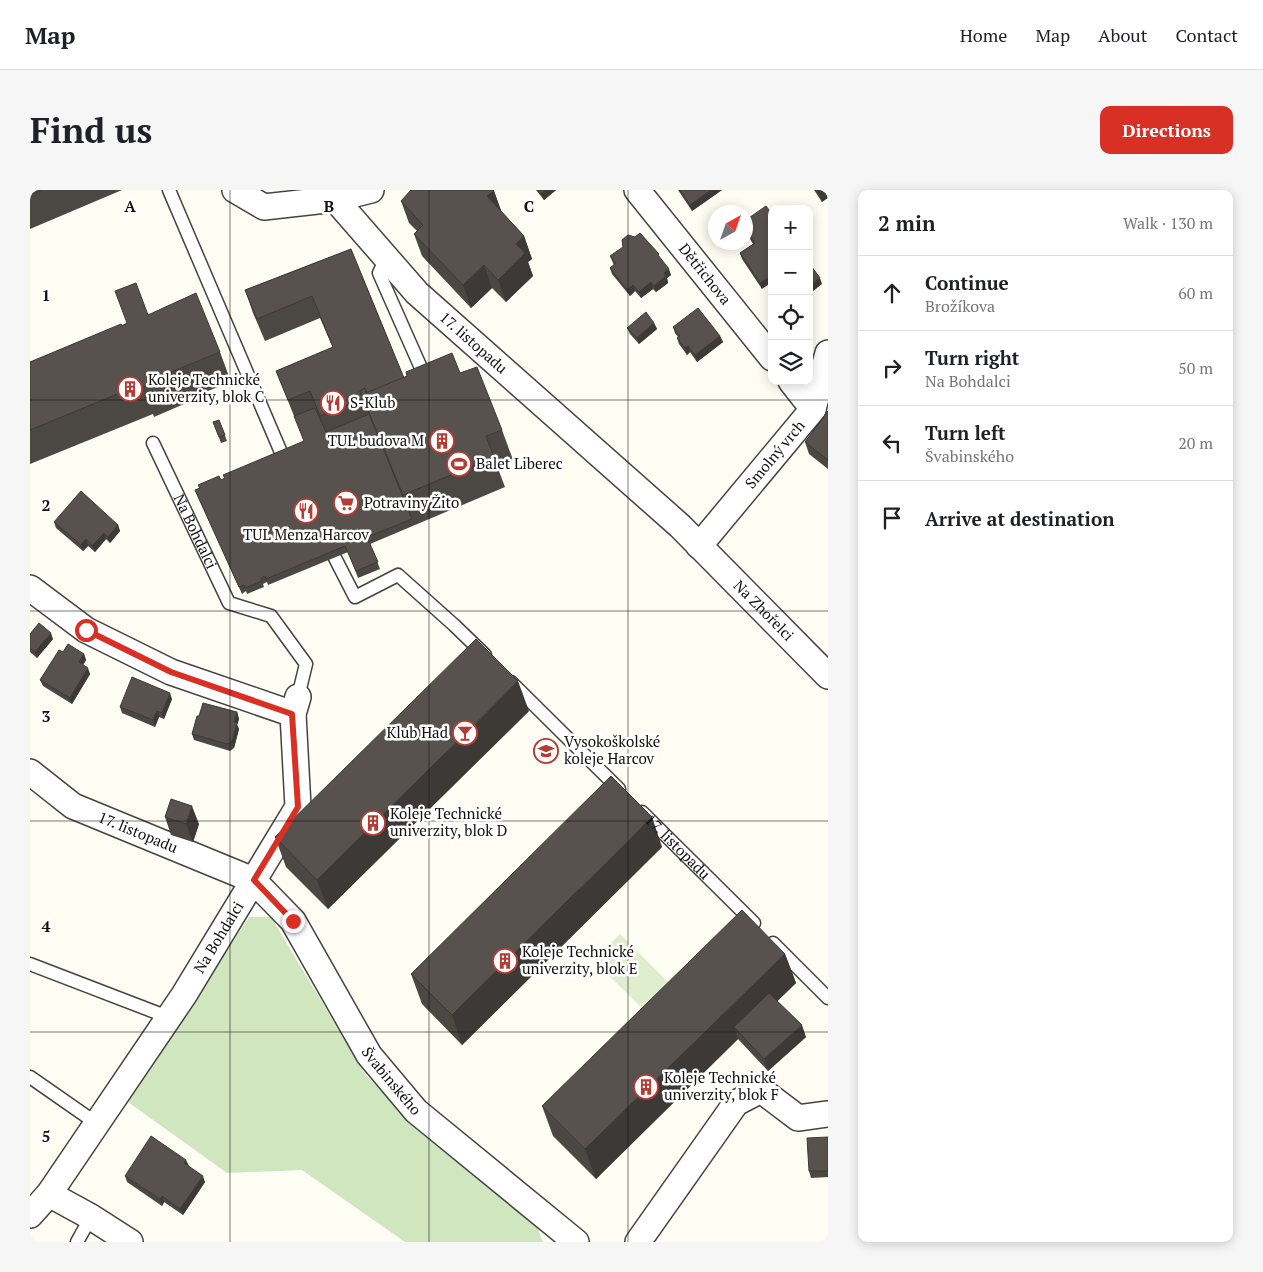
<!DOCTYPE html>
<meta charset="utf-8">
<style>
:root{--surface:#fff;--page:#f6f6f6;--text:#202124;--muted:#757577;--line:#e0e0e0;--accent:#d93025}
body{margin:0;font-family:"PT Serif",serif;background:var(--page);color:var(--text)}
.controls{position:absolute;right:15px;top:15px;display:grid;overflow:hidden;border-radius:10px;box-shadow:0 2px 12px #0003}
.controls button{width:45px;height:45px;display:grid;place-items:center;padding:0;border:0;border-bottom:1px solid var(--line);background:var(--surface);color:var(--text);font:25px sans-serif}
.compass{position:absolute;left:678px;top:15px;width:45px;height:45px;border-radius:50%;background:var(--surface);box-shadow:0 2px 12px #0003;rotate:40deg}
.stop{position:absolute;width:15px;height:15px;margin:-11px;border:4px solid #d93025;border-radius:50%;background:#fff}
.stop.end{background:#d93025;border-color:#fff;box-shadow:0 1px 5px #0008}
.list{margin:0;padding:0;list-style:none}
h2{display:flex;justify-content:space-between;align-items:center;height:65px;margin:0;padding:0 20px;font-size:21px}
h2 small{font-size:16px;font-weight:400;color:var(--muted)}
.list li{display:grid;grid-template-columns:32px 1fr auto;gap:15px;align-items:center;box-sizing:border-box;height:75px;padding:0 20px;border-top:1px solid var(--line)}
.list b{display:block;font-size:19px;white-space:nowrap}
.list p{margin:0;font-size:16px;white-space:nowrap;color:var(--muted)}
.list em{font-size:16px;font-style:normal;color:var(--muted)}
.icon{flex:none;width:28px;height:28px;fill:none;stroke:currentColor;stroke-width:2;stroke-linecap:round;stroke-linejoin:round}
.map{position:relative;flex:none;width:798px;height:1052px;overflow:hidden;border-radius:10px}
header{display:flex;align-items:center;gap:30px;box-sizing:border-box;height:70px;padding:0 25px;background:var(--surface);border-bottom:1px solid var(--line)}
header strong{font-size:24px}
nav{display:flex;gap:28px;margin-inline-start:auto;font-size:18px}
.intro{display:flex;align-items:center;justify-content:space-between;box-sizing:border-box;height:120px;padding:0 30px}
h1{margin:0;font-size:35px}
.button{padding:12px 22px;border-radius:10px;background:var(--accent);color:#fff;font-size:18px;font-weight:700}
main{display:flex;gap:30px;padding:0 30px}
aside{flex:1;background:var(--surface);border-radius:10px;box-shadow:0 2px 12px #0003}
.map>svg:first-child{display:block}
.green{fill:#cfe6bf}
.pitch{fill:#e0eed0}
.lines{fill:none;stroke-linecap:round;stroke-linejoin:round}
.lane-casing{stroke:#434343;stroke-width:15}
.street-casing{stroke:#434343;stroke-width:28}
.lane{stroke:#fff;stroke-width:12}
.street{stroke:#fff;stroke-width:25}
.wall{fill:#4b4742}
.shaded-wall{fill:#3d3936}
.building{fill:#57524d;stroke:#3d3936}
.route{stroke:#d93025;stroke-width:6}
.grid{fill:none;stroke:#101010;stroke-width:1;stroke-opacity:0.55}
.labels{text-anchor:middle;stroke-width:5;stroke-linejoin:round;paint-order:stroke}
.street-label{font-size:15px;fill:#101010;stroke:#fff}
.poi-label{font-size:15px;fill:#101010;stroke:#fff;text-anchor:start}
.grid-label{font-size:16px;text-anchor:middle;font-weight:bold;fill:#101010;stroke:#fff;stroke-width:5;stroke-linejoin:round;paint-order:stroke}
</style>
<header>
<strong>Map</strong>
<nav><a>Home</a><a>Map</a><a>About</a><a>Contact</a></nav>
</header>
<div class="intro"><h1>Find us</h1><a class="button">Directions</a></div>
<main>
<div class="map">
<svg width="798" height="1052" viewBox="0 0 798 1052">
<rect width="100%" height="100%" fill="#fefdf3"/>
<path class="green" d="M219,727h22l94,157 58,60 113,90 7,18h-138l-103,-72 -75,3 -99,-71z"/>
<path class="pitch" d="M590,744l51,51 -26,26 -51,-50z"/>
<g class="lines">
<defs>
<g id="lane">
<path d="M139,0l114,267"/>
<path d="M356,68l-7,15 46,104"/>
<path id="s1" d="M123,253l76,160 42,13 35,48 -8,33"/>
<path d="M305,368l20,39 43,-22 56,50 31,30"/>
<path d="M481,492l108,107"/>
<path id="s2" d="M612,622l112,111"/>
<path d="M743,753l55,55"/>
<path d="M0,774l138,53"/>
<path d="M0,887l66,46"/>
<path d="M47,1052l14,-25"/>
</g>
<g id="street">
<path d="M205,0l29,17 71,-8 36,-9"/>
<path id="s3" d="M607,0l135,168"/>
<path id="s4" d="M305,9l82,94 263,233 148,150"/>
<path d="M761,191l22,28"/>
<path id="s5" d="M669,356l114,-137 15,-56"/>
<path d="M0,398l56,42 85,42 122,42"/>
<path id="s6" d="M0,582l43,34 180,74 40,41 76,134 47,56 160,131"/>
<path d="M19,1004l42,23 39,25"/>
<path id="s7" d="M0,1025l19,-21 135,-199 114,-188 -5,-93 5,-17"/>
<path d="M608,1052l98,-139 25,-13 37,28 30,-4"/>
</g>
</defs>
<use href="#lane" class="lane-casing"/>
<use href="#street" class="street-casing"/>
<use href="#lane" class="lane"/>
<use href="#street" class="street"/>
</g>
<g class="wall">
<path d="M0,0h92l-92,39z"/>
<path d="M506,0h20l-12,10z"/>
<path d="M648,0h44l-30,21z"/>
<path d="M784,0h14l-6,12z"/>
<path d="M464,1l7,20 23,25 8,23 -4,3 5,14 -27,26 -14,-14 -21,20 -49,-52 -8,-22 3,-3 -8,-8 -8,-22z"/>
<path d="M742,24l-10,75 -20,-30 -2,-6 13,-9 -7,-12v-12z"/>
<path d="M321,59l53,129 56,-5 42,57 11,30 -16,6 8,21 -135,57 10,25 -22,9 -10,-26 -80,33 -1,-3 -4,2 1,3 -17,7 -1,-3 -4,3 -47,-104 26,-10 83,-39 -28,-70 57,-23 -13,-30 -55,23 -12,-28 -8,-23z"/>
<path d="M580,66l51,3 10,16 -4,3 1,5 -12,9 -3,-3 -12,9 -6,-7 -5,5 -18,-22 -2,-6 4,-3 -1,-2z"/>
<path d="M118,125l72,37 11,30 -49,19 2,3 -30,13 -1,-3 -123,50v-102z"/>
<path d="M624,133l3,6 -18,15 -9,-10 -3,-6z"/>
<path d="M643,137l47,9 3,6 -26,20 -7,-10 -3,3 -8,-11 -2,-6 1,-1 -3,-4z"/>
<path d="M798,221v58l-19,-15 -4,-12z"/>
<path d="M189,230l8,21 -6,2 -8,-21z"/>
<path d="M24,332l64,3 2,6 -10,12 -4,-4 -11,13 -7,-6 -5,5 -27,-23z"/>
<path d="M0,444l23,5 -16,19 -7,-6z"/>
<path d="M33,462l21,2 2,6 -3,5 7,9 -18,30 -29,-18 -3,-6z"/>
<path d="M142,509l-8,20 -5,-2 -4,10 -33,-14 -2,-6z"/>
<path d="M499,521l-201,198 -42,-42 -11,-30z"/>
<path d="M207,522l2,7 -2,6 2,4 -5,19 -4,3 -36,-11 -2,-6 7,-18z"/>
<path d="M135,627l34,7 -6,18 -22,-7z"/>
<path d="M632,657l-200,198 -40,-41 -11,-30z"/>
<path d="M755,764l11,29 -19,18 29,36 -38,34 -30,-32 -142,140 -43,-43 -11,-30z"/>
<path d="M798,947v40l-17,1 -2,-7z"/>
<path d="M158,976l17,16 -22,33 -19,-13 -2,4 -35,-24 -2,-6z"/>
</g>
<g class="shaded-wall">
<path d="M516,0h10l-12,10 -3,-6z"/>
<path d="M681,0h11l-30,21 -2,-6z"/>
<path d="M787,0h11v8l-6,4z"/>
<path d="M464,1l8,22 -15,-17z"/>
<path d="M494,46l8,23 -4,3 5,14 -27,26 -8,-22 18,-36z"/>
<path d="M454,75l8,23 -21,20 -8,-23z"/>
<path d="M639,79l2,6 -4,3 1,5 -12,9 -2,-6 10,-13z"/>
<path d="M742,85v7l-10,7 -2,-6z"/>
<path d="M790,88l2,6 -10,8 -3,-6z"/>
<path d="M621,92l2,7 -12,9 -2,-6z"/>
<path d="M603,95l2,6 -5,5 -3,-6z"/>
<path d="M624,133l3,6 -18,15 -2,-6z"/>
<path d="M690,146l3,6 -26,20 -2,-7z"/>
<path d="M658,156l2,6 -3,3 -2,-7z"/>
<path d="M88,335l2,6 -10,12 -2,-6z"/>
<path d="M74,343l2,6 -11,13 -3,-6z"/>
<path d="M56,349l2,7 -5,5 -2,-6z"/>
<path d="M21,443l2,6 -16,19 -2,-6z"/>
<path d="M54,464l2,6 -5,8 -2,-6z"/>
<path d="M58,478l2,6 -18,30 -2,-6z"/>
<path d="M488,491l11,30 -201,198 -11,-29z"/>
<path d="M140,503l2,6 -8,20 -2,-6z"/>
<path d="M127,521l2,6 -4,10 -2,-7z"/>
<path d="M207,522l2,7 -2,6 2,4 -5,19 -2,-6 2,-20z"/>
<path d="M162,616l7,18 -6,18 -7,-18z"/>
<path d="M622,627l10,30 -200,198 -10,-30z"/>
<path d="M755,764l11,29 -54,53 -8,-9 4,12 -142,140 -11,-30z"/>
<path d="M772,835l4,12 -38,34 -4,-12z"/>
<path d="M156,970l3,6 -3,3 -2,-6z"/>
<path d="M173,986l2,6 -22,33 -3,-6z"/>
<path d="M132,1006l2,6 -2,4 -2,-7z"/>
</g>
<g class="building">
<path d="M0,0h11l-11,5z"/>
<path d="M381,0h82l1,1 -7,5 37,40 -8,8 9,9 -27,27 -14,-15 -21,20 -49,-51 9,-9 -22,-24z"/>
<path d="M508,0h8l-5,4z"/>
<path d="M650,0h31l-21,15z"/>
<path d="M736,16l6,8v61l-12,8 -20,-30 15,-10 -9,-14v-9z"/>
<path d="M610,43l19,21 -1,1 11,14 -5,4 2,3 -12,10 -3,-4 -12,10 -6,-7 -6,5 -17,-22 6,-5 -6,-7 13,-9 -1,-7 6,-5 7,2z"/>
<path d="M321,59l53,129 -37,15 -2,-5 -5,3 3,7 -43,18 -10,-25 -22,9 -12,-29 57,-24 -21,-51 -55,23 -12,-29z"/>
<path d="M779,73l11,15 -11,8z"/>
<path d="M106,93l12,32 48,-22 24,59 -49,20 2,3 -30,12 -1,-3 -112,46v-68l91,-38 1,2 5,-3 -12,-32z"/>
<path d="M668,118l22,28 -25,19 -7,-9 -3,2 -8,-10 3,-2 -7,-9z"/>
<path d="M616,122l8,11 -17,15 -10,-10z"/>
<path d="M422,163l8,20 17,-6 25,63 -16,6 8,21 -91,38 -43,-104 5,-3 1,5 41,-17 -1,-4z"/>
<path d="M285,218l11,24 43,-18 43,105 -45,18 11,25 -22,9 -11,-25 -79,33 -1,-3 -4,2 1,3 -17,7 -1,-3 -5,2 -44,-97 5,-2 -2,-3 21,-9 2,4 4,-2 -2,-3 81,-34 -10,-25z"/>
<path d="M798,221v49l-23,-18z"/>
<path d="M189,230l6,15 -6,2 -6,-15z"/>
<path d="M51,301l37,34 -10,12 -4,-4 -12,13 -6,-7 -5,6 -27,-23z"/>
<path d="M9,433l12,10 -16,19 -5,-4v-14z"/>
<path d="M446,449l42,42 -201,199 -42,-43z"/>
<path d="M38,454l16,10 -5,8 9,6 -18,30 -30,-18 19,-30 4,2z"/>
<path d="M102,487l38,16 -8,20 -5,-2 -4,9 -33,-13z"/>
<path d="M173,513l34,9 -3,10 3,1 -5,19 -5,2 -35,-10 5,-18h2z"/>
<path d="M581,586l41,41 -200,198 -41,-41z"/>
<path d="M141,609l21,7 -6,18 -21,-7z"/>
<path d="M712,720l43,44 -200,195 -43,-43z"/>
<path d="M739,803l33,32 -38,34 -30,-32z"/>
<path d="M121,946l35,24 -2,3 19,13 -23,33 -18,-13 -2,3 -35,-23z"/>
<path d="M798,947v34h-19l-2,-33z"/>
</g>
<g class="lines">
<path class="route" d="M56,440l85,42 121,42 6,93 -44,73 39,41"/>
</g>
<path class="grid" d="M200,0v1052M399,0v1052M598,0v1052M0,210h798M0,421h798M0,631h798M0,842h798"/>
<defs>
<symbol id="building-ring" viewBox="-11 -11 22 22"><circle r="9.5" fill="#fff" stroke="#b33c34" stroke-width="1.5"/><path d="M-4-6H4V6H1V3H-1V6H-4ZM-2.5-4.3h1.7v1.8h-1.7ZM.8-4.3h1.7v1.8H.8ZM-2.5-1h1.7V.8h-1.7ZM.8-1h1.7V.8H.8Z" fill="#b33c34"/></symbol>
<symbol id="restaurant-ring" viewBox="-11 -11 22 22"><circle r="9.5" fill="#fff" stroke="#b33c34" stroke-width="1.5"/><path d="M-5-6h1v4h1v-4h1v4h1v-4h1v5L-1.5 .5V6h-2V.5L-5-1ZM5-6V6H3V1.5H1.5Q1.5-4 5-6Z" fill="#b33c34"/></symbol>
<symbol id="stadium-ring" viewBox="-11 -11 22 22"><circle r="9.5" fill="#fff" stroke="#b33c34" stroke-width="1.5"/><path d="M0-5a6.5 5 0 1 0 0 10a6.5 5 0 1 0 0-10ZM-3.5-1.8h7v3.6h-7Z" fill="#b33c34"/></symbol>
<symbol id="supermarket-ring" viewBox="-11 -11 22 22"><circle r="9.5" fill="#fff" stroke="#b33c34" stroke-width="1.5"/><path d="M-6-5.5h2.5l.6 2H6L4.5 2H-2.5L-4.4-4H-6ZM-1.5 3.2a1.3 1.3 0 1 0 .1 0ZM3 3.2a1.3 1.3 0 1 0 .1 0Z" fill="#b33c34"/></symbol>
<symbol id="bar-ring" viewBox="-11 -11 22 22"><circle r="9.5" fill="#fff" stroke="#b33c34" stroke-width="1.5"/><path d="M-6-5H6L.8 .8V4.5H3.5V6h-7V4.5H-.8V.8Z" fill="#b33c34"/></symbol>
<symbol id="university-ring" viewBox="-11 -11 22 22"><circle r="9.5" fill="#fff" stroke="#b33c34" stroke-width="1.5"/><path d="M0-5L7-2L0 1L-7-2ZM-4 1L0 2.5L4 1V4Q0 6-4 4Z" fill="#b33c34"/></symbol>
</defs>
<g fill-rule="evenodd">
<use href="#building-ring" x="86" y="185" width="28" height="28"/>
<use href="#restaurant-ring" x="289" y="199" width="28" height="28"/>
<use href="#building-ring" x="398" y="237" width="28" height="28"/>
<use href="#stadium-ring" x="415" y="260" width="28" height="28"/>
<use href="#supermarket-ring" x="302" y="299" width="28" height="28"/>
<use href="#restaurant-ring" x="262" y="307" width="28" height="28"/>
<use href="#bar-ring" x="421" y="529" width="28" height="28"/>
<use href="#university-ring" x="502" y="547" width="28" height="28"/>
<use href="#building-ring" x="329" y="619" width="28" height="28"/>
<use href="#building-ring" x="461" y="757" width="28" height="28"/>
<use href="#building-ring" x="602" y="883" width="28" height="28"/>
</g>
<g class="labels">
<g class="street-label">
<text dy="5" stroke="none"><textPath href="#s3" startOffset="108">Dětřichova</textPath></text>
<text dy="5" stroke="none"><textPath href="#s4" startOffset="200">17. listopadu</textPath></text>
<text dy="5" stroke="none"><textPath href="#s5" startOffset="119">Smolný vrch</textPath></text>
<text dy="5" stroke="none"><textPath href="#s1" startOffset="98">Na Bohdalci</textPath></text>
<text dy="5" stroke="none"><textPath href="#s4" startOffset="595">Na Zhořelci</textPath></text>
<text dy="5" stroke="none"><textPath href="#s6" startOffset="125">17. listopadu</textPath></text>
<text dy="5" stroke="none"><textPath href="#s2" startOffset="50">17. listopadu</textPath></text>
<text dy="5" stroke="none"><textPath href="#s7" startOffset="336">Na Bohdalci</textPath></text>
<text dy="5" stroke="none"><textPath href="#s6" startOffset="495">Švabinského</textPath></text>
</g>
<g class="poi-label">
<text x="118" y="195">Koleje Technické<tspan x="118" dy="17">univerzity, blok C</tspan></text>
<text x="320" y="218">S-Klub</text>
<text x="394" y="256" text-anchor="end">TUL budova M</text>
<text x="446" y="279">Balet Liberec</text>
<text x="334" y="318">Potraviny Žito</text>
<text x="276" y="350" text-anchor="middle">TUL Menza Harcov</text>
<text x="418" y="548" text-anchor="end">Klub Had</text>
<text x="534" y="557">Vysokoškolské<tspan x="534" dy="17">koleje Harcov</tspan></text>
<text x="360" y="629">Koleje Technické<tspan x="360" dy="17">univerzity, blok D</tspan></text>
<text x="492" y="767">Koleje Technické<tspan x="492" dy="17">univerzity, blok E</tspan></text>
<text x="634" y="893">Koleje Technické<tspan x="634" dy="17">univerzity, blok F</tspan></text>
</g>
</g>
<g class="grid-label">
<text x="100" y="22">A</text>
<text x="299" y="22">B</text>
<text x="499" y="22">C</text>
<text x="16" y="111">1</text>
<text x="16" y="321">2</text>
<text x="16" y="532">3</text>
<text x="16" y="742">4</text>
<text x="16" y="952">5</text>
</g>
</svg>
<div class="controls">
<button>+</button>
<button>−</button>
<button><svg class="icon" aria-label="locate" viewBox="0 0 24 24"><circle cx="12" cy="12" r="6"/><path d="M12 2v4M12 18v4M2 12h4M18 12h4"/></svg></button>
<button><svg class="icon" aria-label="layers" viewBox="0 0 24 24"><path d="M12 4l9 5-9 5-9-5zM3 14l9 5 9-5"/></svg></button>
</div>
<svg class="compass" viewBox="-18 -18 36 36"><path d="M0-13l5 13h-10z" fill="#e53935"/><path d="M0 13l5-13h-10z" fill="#757577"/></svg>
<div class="stop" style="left:56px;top:440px"></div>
<div class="stop end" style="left:263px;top:731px"></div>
</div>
<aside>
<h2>2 min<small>Walk · 130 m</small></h2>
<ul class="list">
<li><svg class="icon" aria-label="ahead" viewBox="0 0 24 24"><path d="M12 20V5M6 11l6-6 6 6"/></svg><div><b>Continue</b><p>Brožíkova</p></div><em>60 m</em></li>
<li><svg class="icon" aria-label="right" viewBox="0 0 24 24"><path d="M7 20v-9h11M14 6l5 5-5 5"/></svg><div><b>Turn right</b><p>Na Bohdalci</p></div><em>50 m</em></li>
<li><svg class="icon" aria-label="left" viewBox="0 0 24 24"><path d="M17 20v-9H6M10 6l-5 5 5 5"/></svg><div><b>Turn left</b><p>Švabinského</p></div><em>20 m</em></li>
<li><svg class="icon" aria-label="arrive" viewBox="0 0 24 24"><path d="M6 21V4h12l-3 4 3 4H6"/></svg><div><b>Arrive at destination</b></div></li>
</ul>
</aside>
</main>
